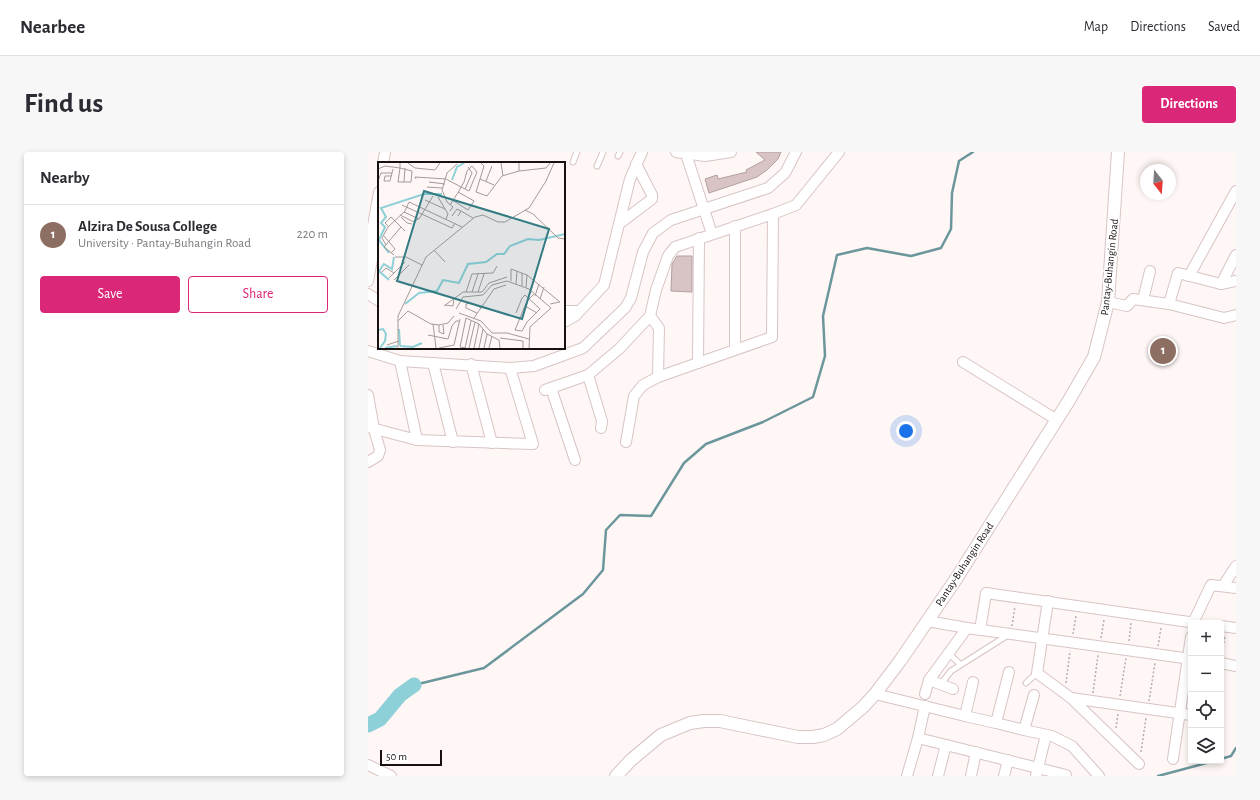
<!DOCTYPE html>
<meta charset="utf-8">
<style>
:root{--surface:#fff;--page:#f7f7f7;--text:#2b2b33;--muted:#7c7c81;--line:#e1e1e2;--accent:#db2777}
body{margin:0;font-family:"Alegreya Sans",sans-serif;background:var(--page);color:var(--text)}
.controls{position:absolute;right:12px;bottom:12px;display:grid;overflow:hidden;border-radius:4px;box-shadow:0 2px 6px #0003}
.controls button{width:36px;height:36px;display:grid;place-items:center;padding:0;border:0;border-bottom:1px solid var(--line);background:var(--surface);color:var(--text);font:20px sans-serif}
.compass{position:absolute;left:772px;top:12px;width:36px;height:36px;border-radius:50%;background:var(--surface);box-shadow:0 2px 6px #0003;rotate:163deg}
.scale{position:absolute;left:12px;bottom:10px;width:62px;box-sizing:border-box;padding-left:4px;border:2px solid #181111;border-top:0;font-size:11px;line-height:14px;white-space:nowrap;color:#181111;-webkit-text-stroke:3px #fff;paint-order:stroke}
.you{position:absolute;left:538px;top:279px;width:14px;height:14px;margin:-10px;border:3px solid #fff;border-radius:50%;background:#1a73e8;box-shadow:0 0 0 6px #1a73e833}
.badge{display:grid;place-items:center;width:26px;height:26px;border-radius:50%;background:var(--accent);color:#fff;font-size:13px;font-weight:700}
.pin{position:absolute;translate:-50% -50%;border:2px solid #fff;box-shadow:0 1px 4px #0006}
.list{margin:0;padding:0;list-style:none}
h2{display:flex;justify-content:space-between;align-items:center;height:52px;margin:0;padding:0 16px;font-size:17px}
h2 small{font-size:13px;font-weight:400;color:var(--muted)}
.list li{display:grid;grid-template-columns:26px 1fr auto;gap:12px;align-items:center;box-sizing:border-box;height:60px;padding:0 16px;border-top:1px solid var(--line)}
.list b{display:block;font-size:15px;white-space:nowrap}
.list p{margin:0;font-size:13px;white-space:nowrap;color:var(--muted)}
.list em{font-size:13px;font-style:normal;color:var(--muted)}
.actions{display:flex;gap:8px;padding:12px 16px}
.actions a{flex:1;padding:9px 0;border:1px solid var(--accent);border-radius:4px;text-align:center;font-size:14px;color:var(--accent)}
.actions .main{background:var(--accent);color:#fff}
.icon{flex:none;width:22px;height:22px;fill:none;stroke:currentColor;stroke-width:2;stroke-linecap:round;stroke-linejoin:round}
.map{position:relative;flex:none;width:868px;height:624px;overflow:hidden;border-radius:4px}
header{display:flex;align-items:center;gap:24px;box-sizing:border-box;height:56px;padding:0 20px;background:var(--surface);border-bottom:1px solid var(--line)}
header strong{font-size:19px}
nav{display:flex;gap:22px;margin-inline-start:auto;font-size:14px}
.intro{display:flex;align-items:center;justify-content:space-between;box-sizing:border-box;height:96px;padding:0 24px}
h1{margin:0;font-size:28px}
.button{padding:10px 18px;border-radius:4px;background:var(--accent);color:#fff;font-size:14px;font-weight:700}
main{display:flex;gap:24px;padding:0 24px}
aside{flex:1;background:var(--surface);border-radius:4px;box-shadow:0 2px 6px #0003}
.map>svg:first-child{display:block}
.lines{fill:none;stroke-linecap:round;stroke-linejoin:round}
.stream{stroke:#6b979c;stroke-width:2.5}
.river{stroke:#8ed0d7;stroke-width:15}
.building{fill:#d8c4c5;stroke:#b29fa0}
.service-casing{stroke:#d9c4c5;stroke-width:7}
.minor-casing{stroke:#d9c4c5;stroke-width:12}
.tertiary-casing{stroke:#d9c4c5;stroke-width:14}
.path{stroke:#b6aeae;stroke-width:1.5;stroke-dasharray:2 2;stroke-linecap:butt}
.service{stroke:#fff;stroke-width:5}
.minor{stroke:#fff;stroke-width:10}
.tertiary{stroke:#fff;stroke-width:12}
.labels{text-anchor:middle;stroke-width:3.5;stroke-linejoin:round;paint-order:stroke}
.street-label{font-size:11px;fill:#181111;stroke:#fff}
.inset-river{fill:none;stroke:#8ed0d7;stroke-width:2}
.inset-road{fill:none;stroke:#a39a9a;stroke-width:1}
.view{fill:#337c83;fill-opacity:0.15;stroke:#337c83;stroke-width:2}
.inset-edge{fill:none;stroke:#181111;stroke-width:2}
</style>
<header>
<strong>Nearbee</strong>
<nav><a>Map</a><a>Directions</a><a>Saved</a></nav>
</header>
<div class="intro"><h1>Find us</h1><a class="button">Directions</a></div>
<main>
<aside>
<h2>Nearby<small></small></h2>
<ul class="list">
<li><span class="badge" style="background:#8d6e63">1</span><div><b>Alzira De Sousa College</b><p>University · Pantay-Buhangin Road</p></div><em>220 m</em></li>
</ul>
<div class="actions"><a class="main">Save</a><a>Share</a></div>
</aside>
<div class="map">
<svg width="868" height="624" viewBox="0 0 868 624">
<rect width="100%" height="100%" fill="#fff6f6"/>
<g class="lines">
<g class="stream">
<path d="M46,533l70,-17 99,-74 20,-24 3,-40 14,-15 31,1 33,-53 22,-19 57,-22 50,-25 12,-41 -2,-40 14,-61 30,-7 44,8 30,-8 10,-19 1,-36 7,-32 14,-9"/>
<path d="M853,607l10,-3 5,-8"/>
<path d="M790,624l56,-15"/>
</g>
<path class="river" d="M0,573l12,-6 20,-24 14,-10"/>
</g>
<g class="building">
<path d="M388,0h25l-3,7 -11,11 -10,7 -48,16 -4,-14 12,-4 1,4 29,-7 -1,-2 19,-10z"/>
<path d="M309,104h15v36l-21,-1 1,-27z"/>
</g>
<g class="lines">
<defs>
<g id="service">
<path d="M250,4l2,-4"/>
<path d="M205,10l4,-10"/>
<path d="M229,14l6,-14"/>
<path d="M581,502l11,10"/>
<path d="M658,531l11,-10"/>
<path d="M572,533l11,-14 57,-36"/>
</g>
<g id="minor">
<path d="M308,0l29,4 26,-4"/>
<path d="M318,2l26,80"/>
<path d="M15,11l2,-11"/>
<path d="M251,72l33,-25v-4l-16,-31"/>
<path d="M821,124l47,-85"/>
<path d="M0,129l4,-21v-29l7,-39"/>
<path d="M853,132l15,-29"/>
<path d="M0,142l11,7"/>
<path d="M775,148l7,-29"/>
<path d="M740,150l19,4 6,-7 36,5 55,14 12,-3"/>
<path d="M801,152l9,-31 43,11 15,-3"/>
<path d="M196,159h15"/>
<path d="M282,164l9,12 -1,49"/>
<path d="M196,170l11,-6 29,-31 26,-106 12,-27"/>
<path d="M367,197v-123"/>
<path d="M0,199l32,10 110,7 24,-2 49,-18 42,-40 6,-10 12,-46 10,-19 18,-13 97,-32 17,-15 11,-21"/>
<path d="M32,209l17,79"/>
<path d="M595,210l94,58"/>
<path d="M65,211l20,79"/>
<path d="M330,211l1,-125"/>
<path d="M103,212l21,79"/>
<path d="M220,223l14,46 -1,7"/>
<path d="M183,236l24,72"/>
<path d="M177,238l43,-15 31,-26 31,-33 6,-26 12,-34 7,-9 98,-33 23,-9 43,-53"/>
<path d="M0,243l6,34 6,21 -2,6 -10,6"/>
<path d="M0,275l49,13 116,4 -23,-76"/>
<path d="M258,290l8,-46 9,-11 15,-8 114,-40 1,-123"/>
<path d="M855,434l13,-20"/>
<path d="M680,449l-11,72 34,25 68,66"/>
<path d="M559,469l40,7 224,31"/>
<path d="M825,471l18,-38 25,3"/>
<path d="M853,474l15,2"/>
<path d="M612,478l6,-37 210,30"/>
<path d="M853,511l15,3"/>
<path d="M561,528l24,9"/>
<path d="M605,530l-8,34 31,7 13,-51"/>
<path d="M507,542l90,22"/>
<path d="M557,542l4,-14 38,-52"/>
<path d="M666,543l-10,35 28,6 20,10 27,30"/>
<path d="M703,546l120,17"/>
<path d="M628,571l28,7"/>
<path d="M550,586l7,-32"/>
<path d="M805,607l18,-122"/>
<path d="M0,613l23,11"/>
<path d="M539,624l11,-38 148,37"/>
<path d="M570,624l8,-31"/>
<path d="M603,624l5,-24"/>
<path d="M636,624l4,-16"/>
<path d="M668,624l10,-41"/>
</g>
<path id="tertiary" d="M248,624l15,-16 30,-25 29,-12 14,-2h16l78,16h15l11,-2 13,-6 26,-22 12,-13 25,-33 56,-82 112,-177 26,-45 14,-55 10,-150"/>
</defs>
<use href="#service" class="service-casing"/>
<use href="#minor" class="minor-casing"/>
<use href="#tertiary" class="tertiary-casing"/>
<g class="path">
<path d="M644,474l3,-20"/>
<path d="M705,482l3,-18"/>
<path d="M733,486l3,-18"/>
<path d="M761,489l2,-18"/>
<path d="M790,494l3,-18"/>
<path d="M854,503l3,-20"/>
<path d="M698,531l4,-32"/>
<path d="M725,541l5,-38"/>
<path d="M752,544l6,-38"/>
<path d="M781,549l6,-38"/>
<path d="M748,576l2,-14"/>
<path d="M773,600l5,-34"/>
</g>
<use href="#service" class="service"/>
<use href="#minor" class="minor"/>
<use href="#tertiary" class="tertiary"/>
</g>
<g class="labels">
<g class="street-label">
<text transform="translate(741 115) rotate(-84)" y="4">Pantay-Buhangin Road</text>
<text transform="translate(596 412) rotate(-57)" y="4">Pantay-Buhangin Road</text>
</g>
</g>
<g transform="translate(10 10)">
<rect width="187" height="187" fill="#fff6f6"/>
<path class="inset-river" d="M74,18l5,-13 7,-4M161,78l26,-6M11,91l-10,-13 6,-13 -4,-4 5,-6 -5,-9 43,-14h18M11,118l-10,-9 5,-7 8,5 2,-12M27,142l14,-11 18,-2 6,-11 16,3 9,-19 18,-2 11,-8h7l6,-8 18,-7 11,1M21,167l1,17M0,168l5,-1 3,5 -1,7 -5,7M22,184l13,1 9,-4M7,186l12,-2"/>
<path class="inset-road" d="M30,1l7,5 20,2 5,-7M123,1l2,13M22,6l12,3 -1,11h-13zM0,7l7,-3 15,2v-5M141,9l27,-3 4,-5M13,14h-6l-1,5h6l3,-12M38,17l-1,-2 31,2 15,8 8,4 8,-19 -5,-6 -5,5 -3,11 -3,5 -2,4 -9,14M102,17l4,-13 -3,-3M0,19l3,-8h11M108,19l6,-15M26,20l1,-14M51,20l16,2M116,23l-14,-6 -4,13 11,4 15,-20 17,-5v-8M49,25l15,1M87,27l7,-16 -4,-6M60,35l10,17 -2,5M71,36l19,12 6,-9 -16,-9M47,38l20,9M24,43l50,23 3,-5M147,48l8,4 25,24 7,1M72,49l3,-4 -6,-5 -5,-12 5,-17 10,-9M83,49l12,7M26,50l15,7 14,-23M22,53l14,7 4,-3M74,54l5,-7 4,2 -3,5M23,55l6,6 5,1M16,58l11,11M10,64l-3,-3 6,-6 3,3M6,74l11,13 -4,4M8,83l-4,-7 6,-11 17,-16 4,-9 53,25M56,88l11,12M16,93l-10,-8 17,-20M17,95h11l16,8M4,110l4,-4 8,5M11,116l16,-16M16,118l15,-15M133,119v-12l16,6 33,27 -10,2M138,122l1,-13M144,124v-13M148,125l1,-12M153,128l5,-16M88,130l6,-18 21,-1 4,-7M94,130l6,-18M100,130l6,-18M156,132l-7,7 -12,29 7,1 5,-9 13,-13M157,134l4,-12M162,137l4,-12M67,143l8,1 1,-8M66,144l19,-14h19l7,-9 18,-6M147,144l12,7M78,147l7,-12 20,-2 9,-10 15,-4 22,8 22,19M81,151l22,8 11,12h15l22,6M99,151l-11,-5v-4l5,-1 11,5M138,151l6,-15 3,-3 15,14M96,156l20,-29 12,-4M20,159l10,-10 23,13 8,1 9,-2 6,-7M55,162l3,24M61,163v7l5,2 -1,-9M50,173l20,4 4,-13 4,-5h3M122,176l23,3v7M9,183l12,-4M20,186v-32l28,-59 49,-40 8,-2 15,7h7l24,-14 17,-27 8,-18M61,186l15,-3 6,-26M87,186l6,-27M88,186l-6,-1 6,-29 13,6 8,10 12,6 1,8M91,186l6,-26M96,186l5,-24M101,186l4,-19M106,186l3,-14M111,186l3,-12M151,186l1,-21 21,-19"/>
<path class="view" d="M46,29l125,38 -27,90 -125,-38z"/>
<rect width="187" height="187" class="inset-edge"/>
</g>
</svg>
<div class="controls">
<button>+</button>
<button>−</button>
<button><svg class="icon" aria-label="locate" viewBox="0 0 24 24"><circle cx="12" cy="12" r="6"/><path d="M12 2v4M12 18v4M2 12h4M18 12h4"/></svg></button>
<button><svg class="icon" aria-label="layers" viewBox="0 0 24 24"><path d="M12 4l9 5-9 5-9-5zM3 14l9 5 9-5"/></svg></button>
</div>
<svg class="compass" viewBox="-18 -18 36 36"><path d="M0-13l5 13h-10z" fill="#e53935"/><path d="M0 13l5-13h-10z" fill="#7c7c81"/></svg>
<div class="scale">50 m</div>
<div class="you"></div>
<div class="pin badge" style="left:795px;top:199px;background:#8d6e63">1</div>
</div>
</main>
